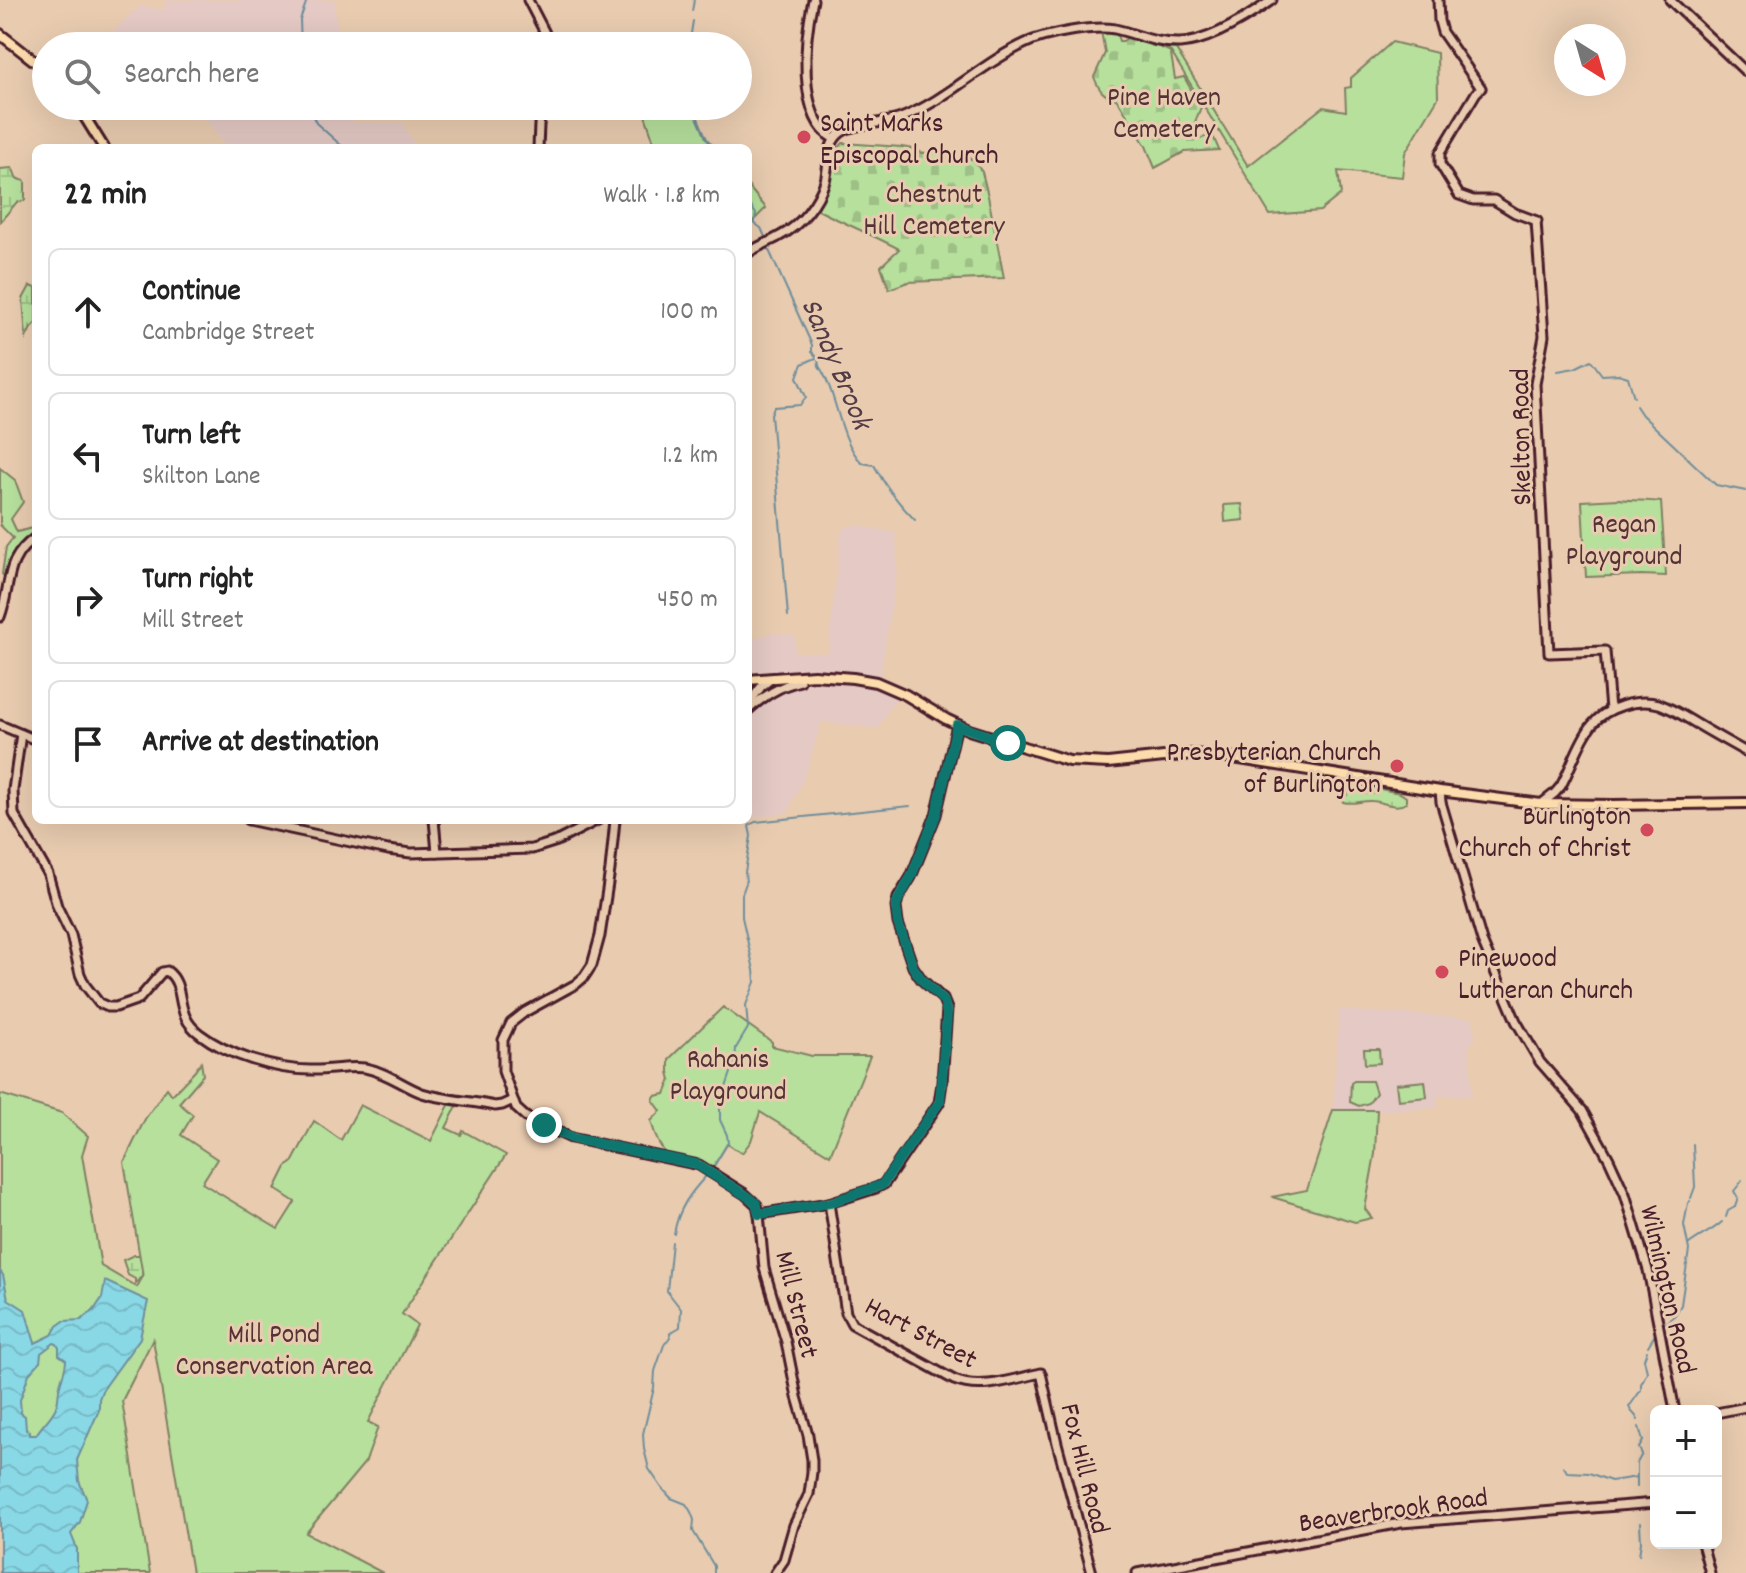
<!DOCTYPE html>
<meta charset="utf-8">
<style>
:root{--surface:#fff;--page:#f2f2f2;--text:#222;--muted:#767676;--line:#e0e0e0}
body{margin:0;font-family:Dekko,sans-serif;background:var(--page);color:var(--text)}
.controls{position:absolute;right:24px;bottom:24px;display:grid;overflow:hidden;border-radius:12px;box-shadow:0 8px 32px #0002}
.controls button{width:72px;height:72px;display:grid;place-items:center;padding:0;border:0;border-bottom:2px solid var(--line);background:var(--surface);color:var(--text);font:40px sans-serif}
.compass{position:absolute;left:1554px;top:24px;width:72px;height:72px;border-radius:50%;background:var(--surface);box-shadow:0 8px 32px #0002;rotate:143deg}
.stop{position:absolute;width:24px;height:24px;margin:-18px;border:6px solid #0f766e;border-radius:50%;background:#fff}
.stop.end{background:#0f766e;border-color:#fff;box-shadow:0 2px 8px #0008}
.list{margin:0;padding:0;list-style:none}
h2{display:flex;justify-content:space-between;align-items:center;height:104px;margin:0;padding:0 32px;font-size:34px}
h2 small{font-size:26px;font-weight:400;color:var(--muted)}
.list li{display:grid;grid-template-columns:52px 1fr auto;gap:24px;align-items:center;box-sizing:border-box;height:128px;margin:0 16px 16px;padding:0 16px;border:2px solid var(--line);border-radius:12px}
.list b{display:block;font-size:30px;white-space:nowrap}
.list p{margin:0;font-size:26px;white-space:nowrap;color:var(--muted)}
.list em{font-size:26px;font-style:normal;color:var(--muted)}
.icon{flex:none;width:44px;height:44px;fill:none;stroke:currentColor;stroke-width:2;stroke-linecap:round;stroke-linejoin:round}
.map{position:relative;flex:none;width:1746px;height:1573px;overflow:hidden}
.search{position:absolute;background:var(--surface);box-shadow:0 8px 32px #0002;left:32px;top:32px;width:720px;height:88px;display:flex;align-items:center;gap:20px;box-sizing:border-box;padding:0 28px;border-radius:44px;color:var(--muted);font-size:30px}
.panel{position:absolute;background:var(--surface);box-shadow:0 8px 32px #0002;left:32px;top:144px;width:720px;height:680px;border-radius:12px}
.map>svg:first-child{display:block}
.built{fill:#e4c9c4}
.wetland{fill:url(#wetland-marsh);stroke:#808064;stroke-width:2}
.cemetery{fill:url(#cemetery-stones);stroke:#808064;stroke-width:2}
.park{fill:#b6e09c;stroke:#808064;stroke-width:2}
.water{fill:url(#water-waves);stroke:#708e9b;stroke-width:2;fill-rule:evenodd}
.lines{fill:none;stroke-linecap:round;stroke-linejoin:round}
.stream{stroke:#708e9b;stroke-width:2}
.secondary-casing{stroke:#4a1f2b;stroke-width:13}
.primary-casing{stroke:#4a1f2b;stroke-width:14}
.secondary{stroke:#e9ccb0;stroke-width:7}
.primary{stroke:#fcdcac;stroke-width:8}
.route{stroke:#0f766e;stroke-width:10}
.poi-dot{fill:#d1495b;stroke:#e9ccb0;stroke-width:3}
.labels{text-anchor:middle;stroke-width:6;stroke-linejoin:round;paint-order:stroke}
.park-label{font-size:28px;fill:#553236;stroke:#e9ccb0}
.poi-label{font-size:28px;fill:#4a1f2b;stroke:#e9ccb0;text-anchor:start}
.street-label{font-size:28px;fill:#4a1f2b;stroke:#e9ccb0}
.water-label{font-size:30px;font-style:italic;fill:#533b47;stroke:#e9ccb0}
</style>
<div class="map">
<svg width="1746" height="1573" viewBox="0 0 1746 1573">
<defs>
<pattern id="wetland-marsh" width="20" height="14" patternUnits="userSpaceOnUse" patternTransform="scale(2)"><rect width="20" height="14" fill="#b6e09c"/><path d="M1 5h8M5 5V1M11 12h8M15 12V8" fill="none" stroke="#9ec087"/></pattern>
<pattern id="cemetery-stones" width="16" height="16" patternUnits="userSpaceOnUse" patternTransform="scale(2)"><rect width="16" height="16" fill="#b6e09c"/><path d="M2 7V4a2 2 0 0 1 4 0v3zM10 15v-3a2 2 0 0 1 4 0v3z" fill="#9ec087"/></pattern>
<pattern id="water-waves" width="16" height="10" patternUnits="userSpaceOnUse" patternTransform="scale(2)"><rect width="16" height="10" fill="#89d8e6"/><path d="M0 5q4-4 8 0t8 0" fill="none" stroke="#78b9c5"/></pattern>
</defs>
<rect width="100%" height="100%" fill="#e9ccb0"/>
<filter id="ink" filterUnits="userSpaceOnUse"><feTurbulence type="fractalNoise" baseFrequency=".0125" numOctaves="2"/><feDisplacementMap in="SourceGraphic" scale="16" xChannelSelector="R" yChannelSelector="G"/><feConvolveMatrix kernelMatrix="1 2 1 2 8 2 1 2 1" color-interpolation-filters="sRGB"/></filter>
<g filter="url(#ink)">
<g class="built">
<path d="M167,0h169l-1,12 4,22 -1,12h-227l-8,-9 6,-2 31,-29 23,4z"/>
<path d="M181,106h168l5,17h49l13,25h-189l-27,-35z"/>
<path d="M856,525l40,8 1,38 -17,107 20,9 -1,9 -10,12 -11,21 -57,-7 -14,49 -20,42 -36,5 -3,-1v-177l26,-8 21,4v16l33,1 13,-121 6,-5z"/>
<path d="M1339,1010l134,8 2,21 -6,7 3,49 -3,1h-31v12l-68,3 -37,-1z"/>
</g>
<g class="wetland">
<path d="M12,168c6,9 0,10 13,13v19l-9,3 -16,19v-53z"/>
<path d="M30,286l6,2v35l-5,5 -5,10 -3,-39z"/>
<path d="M1356,784l44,9 6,4v6c-11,7 -21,-1 -34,-2 -10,-1 -18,4 -29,1l-1,-3 5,-4 2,-7z"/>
<path d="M134,1255h9l-1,21 -7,8v-5l-7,-4 -5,-15z"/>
</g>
<g class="cemetery">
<path d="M1101,31l16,3 2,7h4l5,-4 41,13 2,4 4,25 9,-2 17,30 -12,30 5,2 19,-3 6,14 -35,2 -29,16 -9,-22 -26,-42 -4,-5c-13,-3 -17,-9 -22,-22l11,-24z"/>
<path d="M843,143l59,4 11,2 9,4 11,-1 32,4 8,4 9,12 6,24 16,82 -96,4 -19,7 -8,-23 18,-17c-28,-15 -56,-26 -83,-40l12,-23 9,-36z"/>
</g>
<g class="park">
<path d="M1392,42l45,11 1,45 -33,55 -3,24 -64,-6 3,23 -21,17 -50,4 -99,-163 -9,-4 14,1 72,117 75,-59 23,4 -1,-23 6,-1v-9z"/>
<path d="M642,106h51l13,32 7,10h-57z"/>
<path d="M748,186l18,22 -17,17h-1z"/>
<path d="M0,468l15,12 8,22 -12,17 6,13 19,-5v9l-6,3 -24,40 -4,-5 4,-27 7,-9 -13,-13z"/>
<path d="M1619,499c14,2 27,1 42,3l5,74 -25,-1 -55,2 -4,-76z"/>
<path d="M1242,504l2,16 -19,2 -1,-17z"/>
<path d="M723,1007l49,35v4l40,10h58l-40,99 -70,-43 -9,29 -9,12 -15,-9 -15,25 -18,-9 -27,-5c-11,-14 -11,-18 -16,-34l10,-10 -8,-11 2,-4 10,-2 6,-14 -2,-8v-13z"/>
<path d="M1364,1049h15l1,14 -15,1z"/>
<path d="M201,1062l2,13 -24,28 14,12 -12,20 36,24 -15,24 76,46 17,-27 -20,-13 11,-22 6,-4 22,-42 27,19 19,-35 71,36 20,-40 8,1 -13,26 15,7 2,-4 43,24 -104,159 15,11 -49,97 10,5 -12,34 -60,72 77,40h-191l-39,-234 -31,62 28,172h-150v-479l62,19 26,23 -6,19 19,111 36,21 6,-11 -19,-114 21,-43 22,-31 5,7 23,-24z"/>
<path d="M1354,1081h18l4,12 -7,10 -10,3 -9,-4 1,-19z"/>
<path d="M1425,1081l2,16 -29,3 -2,-16z"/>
<path d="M1333,1110h44l-2,44 -10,55 7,9 -17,4 -83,-25 35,-7z"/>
</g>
<path class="water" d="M0,1271l3,4 5,24 17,11 10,33 17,-8 5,-9 7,-5 17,-1 13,-10 8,-12 3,-17 43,20 -8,37 -38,53 -3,8v11l-22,50 2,21 8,19 -7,22 -9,12 6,15v24h-77zM54,1343l3,1 2,4v7l7,5c0,9 -4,16 -6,25 -3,9 0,16 -5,24 -5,10 -14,17 -19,26h-7v-4l-3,-1 -1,-14 -4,-3 -1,-13 9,-26 11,-12 1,-9z"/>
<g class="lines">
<g class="stream">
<path d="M692,11l2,-11"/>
<path d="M301,46l-1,-26 7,-20"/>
<path d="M689,46l4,-25"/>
<path d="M308,106l8,17 28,25"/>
<path d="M692,106l15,33 8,9"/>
<path d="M748,202l8,12 -2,9 7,5 5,11"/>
<path d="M768,248l44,97v7l6,6 1,8c19,28 19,72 43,97l12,2c11,21 24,38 41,55"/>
<path d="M1558,371l17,-3 16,-8 11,15 16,-1 10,3 6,20"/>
<path d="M1636,406l6,9 74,70 30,6"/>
<path d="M788,616l-17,-202 3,-7 26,-2 6,-8 -9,-20 5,-13 14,-6"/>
<path d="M712,1169l16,-26 -1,-8 -7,-15v-15l15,-44 1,-13 12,-20 -2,-23 9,-23 -1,-12 -12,-53v-23l4,-11 -1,-11 6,-36 -2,-10 6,-4 155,-16"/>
<path d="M1691,1198l4,-11 -2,-43"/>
<path d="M1726,1217l2,-6 7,-4 3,-9 -4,-7 8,-10"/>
<path d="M674,1234c4,-25 16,-41 33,-59"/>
<path d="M672,1242l-5,49 14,18 -1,18 -10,6v4l-6,8 -9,26 -1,17 -11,46 1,15 5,20 13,19 9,10 15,6 5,8 3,8 -1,11 21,35v7"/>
<path d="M1688,1245c11,-9 23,-13 34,-23"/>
<path d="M1664,1324l11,-9 6,-10 8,-55 -5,-25 4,-22 2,-2"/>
<path d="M1648,1346l8,-13"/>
<path d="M1638,1420c-2,-6 -7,-7 -9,-13l12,-17v-6l6,-12 -3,-13 3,-8"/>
<path d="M1564,1467l3,5 22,1 22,8 26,-4"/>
<path d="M1637,1487v-24l5,-9 -3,-6 4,-7 -4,-14"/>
<path d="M1639,1555l2,-13 -1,-19"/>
</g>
<defs>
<g id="secondary">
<path d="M528,0l16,31 6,15"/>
<path d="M813,0c-8,36 -17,118 21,139"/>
<path d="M1438,0l1,21 3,11 39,56 -5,5 -36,60v11l19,31 14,5h21l21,13 22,8"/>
<path d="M1670,0l76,72"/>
<path d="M538,148l1,-23 4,-19"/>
<path d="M1536,221l8,115 -9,48 14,269 56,-2 5,59"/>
<path d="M748,253c10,-7 22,-11 32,-17 21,-11 38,-33 45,-55 4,-15 1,-34 13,-46 13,-13 45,-10 63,-17 46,-18 81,-55 125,-75 19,-9 68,-18 89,-14 22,5 41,15 65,14 29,-1 68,-26 92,-43"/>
<path d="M0,617c12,-32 3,-57 36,-80"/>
<path d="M748,704l13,-17 10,-8"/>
<path d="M748,710c16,-14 31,-24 52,-29"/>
<path d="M0,725l36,15"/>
<path d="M21,734l-8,56 1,24 34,60 9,32 14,29 9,39 5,11 14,18 9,4h8l23,-8 23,-27 5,-1c21,16 5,43 33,63 27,21 76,36 110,36 18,1 37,-4 55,-2 22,4 38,18 57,25 23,7 49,8 73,13l7,-1 11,-5"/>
<path d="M1440,791l1,11 41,139 34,80 24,41 42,48 27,49 16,35 23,76 27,141"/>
<path d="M1541,804l14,-11 6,-7c11,-20 17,-43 31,-61 14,-18 45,-27 67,-21 12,4 23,11 33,17 18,11 36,21 54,31"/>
<path d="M248,820l140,30 23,3 121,-4 25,-8 41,-21"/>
<path d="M434,820l3,32"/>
<path d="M615,820l-5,50 -10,66 -8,29 -8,12 -8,7 -51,28 -14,11 -8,17v31l13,37 10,9 45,21 128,27 46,29 12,11 2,9 5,54 22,74 11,55 11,38 4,25v12l-3,22 -15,31 -10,35 -9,13"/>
<path d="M829,1203l17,110 6,11 102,56c27,11 59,-1 87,-7l16,70 35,130"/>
<path d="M759,1214l70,-11 47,-15 8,-4 55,-81 3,-20 5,-74 -4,-10 -21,-19 -9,-13 -15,-44 -2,-16 2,-9 13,-21 25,-62 21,-90"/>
<path d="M1716,1413l30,-6"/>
<path d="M1702,1543l8,30"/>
<path d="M1137,1573l264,-50 255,-20"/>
</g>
<g id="primary">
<path d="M0,34l46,36"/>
<path d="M78,106l26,42"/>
<path d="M748,680l66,-5 39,3 23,4 30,13 40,24 23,11 100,31 39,2 84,-9 35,3 213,34 101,13 72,1 133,-2"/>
</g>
</defs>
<use href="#secondary" class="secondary-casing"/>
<use href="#primary" class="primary-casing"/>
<use href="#secondary" class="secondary"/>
<use href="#primary" class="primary"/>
</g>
</g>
<g class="lines" filter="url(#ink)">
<path class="route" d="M544,1125l27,13 125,26 54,34 6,5 3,11 70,-11 53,-18 58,-84 7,-87 -3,-13 -22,-21 -9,-13 -15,-44 -2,-16 2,-7 13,-23 25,-62 21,-90 51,18"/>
</g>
<g class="poi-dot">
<circle cx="804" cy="137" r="8"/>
<circle cx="1397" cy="766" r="8"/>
<circle cx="1647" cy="830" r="8"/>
<circle cx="1442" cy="972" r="8"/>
</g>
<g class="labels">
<g class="park-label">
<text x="1164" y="105">Pine Haven<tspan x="1164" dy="32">Cemetery</tspan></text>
<text x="934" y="202">Chestnut<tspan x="934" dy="32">Hill Cemetery</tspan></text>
<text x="1624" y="532">Regan<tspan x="1624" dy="32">Playground</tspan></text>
<text x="728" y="1067">Rahanis<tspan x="728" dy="32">Playground</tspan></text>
<text x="274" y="1342">Mill Pond<tspan x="274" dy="32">Conservation Area</tspan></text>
</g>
<g class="poi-label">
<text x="820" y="131">Saint Marks<tspan x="820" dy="32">Episcopal Church</tspan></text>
<text x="1381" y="760" text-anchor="end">Presbyterian Church<tspan x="1381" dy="32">of Burlington</tspan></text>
<text x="1631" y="824" text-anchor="end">Burlington<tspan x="1631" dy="32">Church of Christ</tspan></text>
<text x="1458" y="966">Pinewood<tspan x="1458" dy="32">Lutheran Church</tspan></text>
</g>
<g class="street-label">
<text transform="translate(1519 437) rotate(-91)" y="10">Skelton Road</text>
<text transform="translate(1670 1289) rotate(77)" y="10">Wilmington Road</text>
<text transform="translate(799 1304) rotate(76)" y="10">Mill Street</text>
<text transform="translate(922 1331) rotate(28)" y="10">Hart Street</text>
<text transform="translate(1087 1468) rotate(76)" y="10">Fox Hill Road</text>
<text transform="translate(1393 1508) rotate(-8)" y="10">Beaverbrook Road</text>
</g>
<g class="water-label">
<text transform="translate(838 363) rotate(67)" y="10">Sandy Brook</text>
</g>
</g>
</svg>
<div class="controls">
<button>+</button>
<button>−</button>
</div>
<svg class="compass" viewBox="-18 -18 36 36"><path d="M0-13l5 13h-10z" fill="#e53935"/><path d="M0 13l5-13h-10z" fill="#767676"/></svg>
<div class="stop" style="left:1008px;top:743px"></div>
<div class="stop end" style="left:544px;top:1125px"></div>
<div class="search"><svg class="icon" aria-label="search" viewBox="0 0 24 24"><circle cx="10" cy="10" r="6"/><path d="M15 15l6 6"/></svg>Search here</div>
<section class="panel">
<h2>22 min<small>Walk · 1.8 km</small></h2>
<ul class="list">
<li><svg class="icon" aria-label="ahead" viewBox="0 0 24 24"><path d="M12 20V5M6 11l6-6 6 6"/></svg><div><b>Continue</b><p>Cambridge Street</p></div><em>100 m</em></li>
<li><svg class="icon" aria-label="left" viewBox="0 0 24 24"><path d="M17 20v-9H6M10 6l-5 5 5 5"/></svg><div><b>Turn left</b><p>Skilton Lane</p></div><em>1.2 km</em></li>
<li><svg class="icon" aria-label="right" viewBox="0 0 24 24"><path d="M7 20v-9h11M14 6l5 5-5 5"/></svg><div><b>Turn right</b><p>Mill Street</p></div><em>450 m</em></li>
<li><svg class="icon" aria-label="arrive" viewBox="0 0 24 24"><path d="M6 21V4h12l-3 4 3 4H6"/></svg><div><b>Arrive at destination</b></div></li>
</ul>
</section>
</div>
